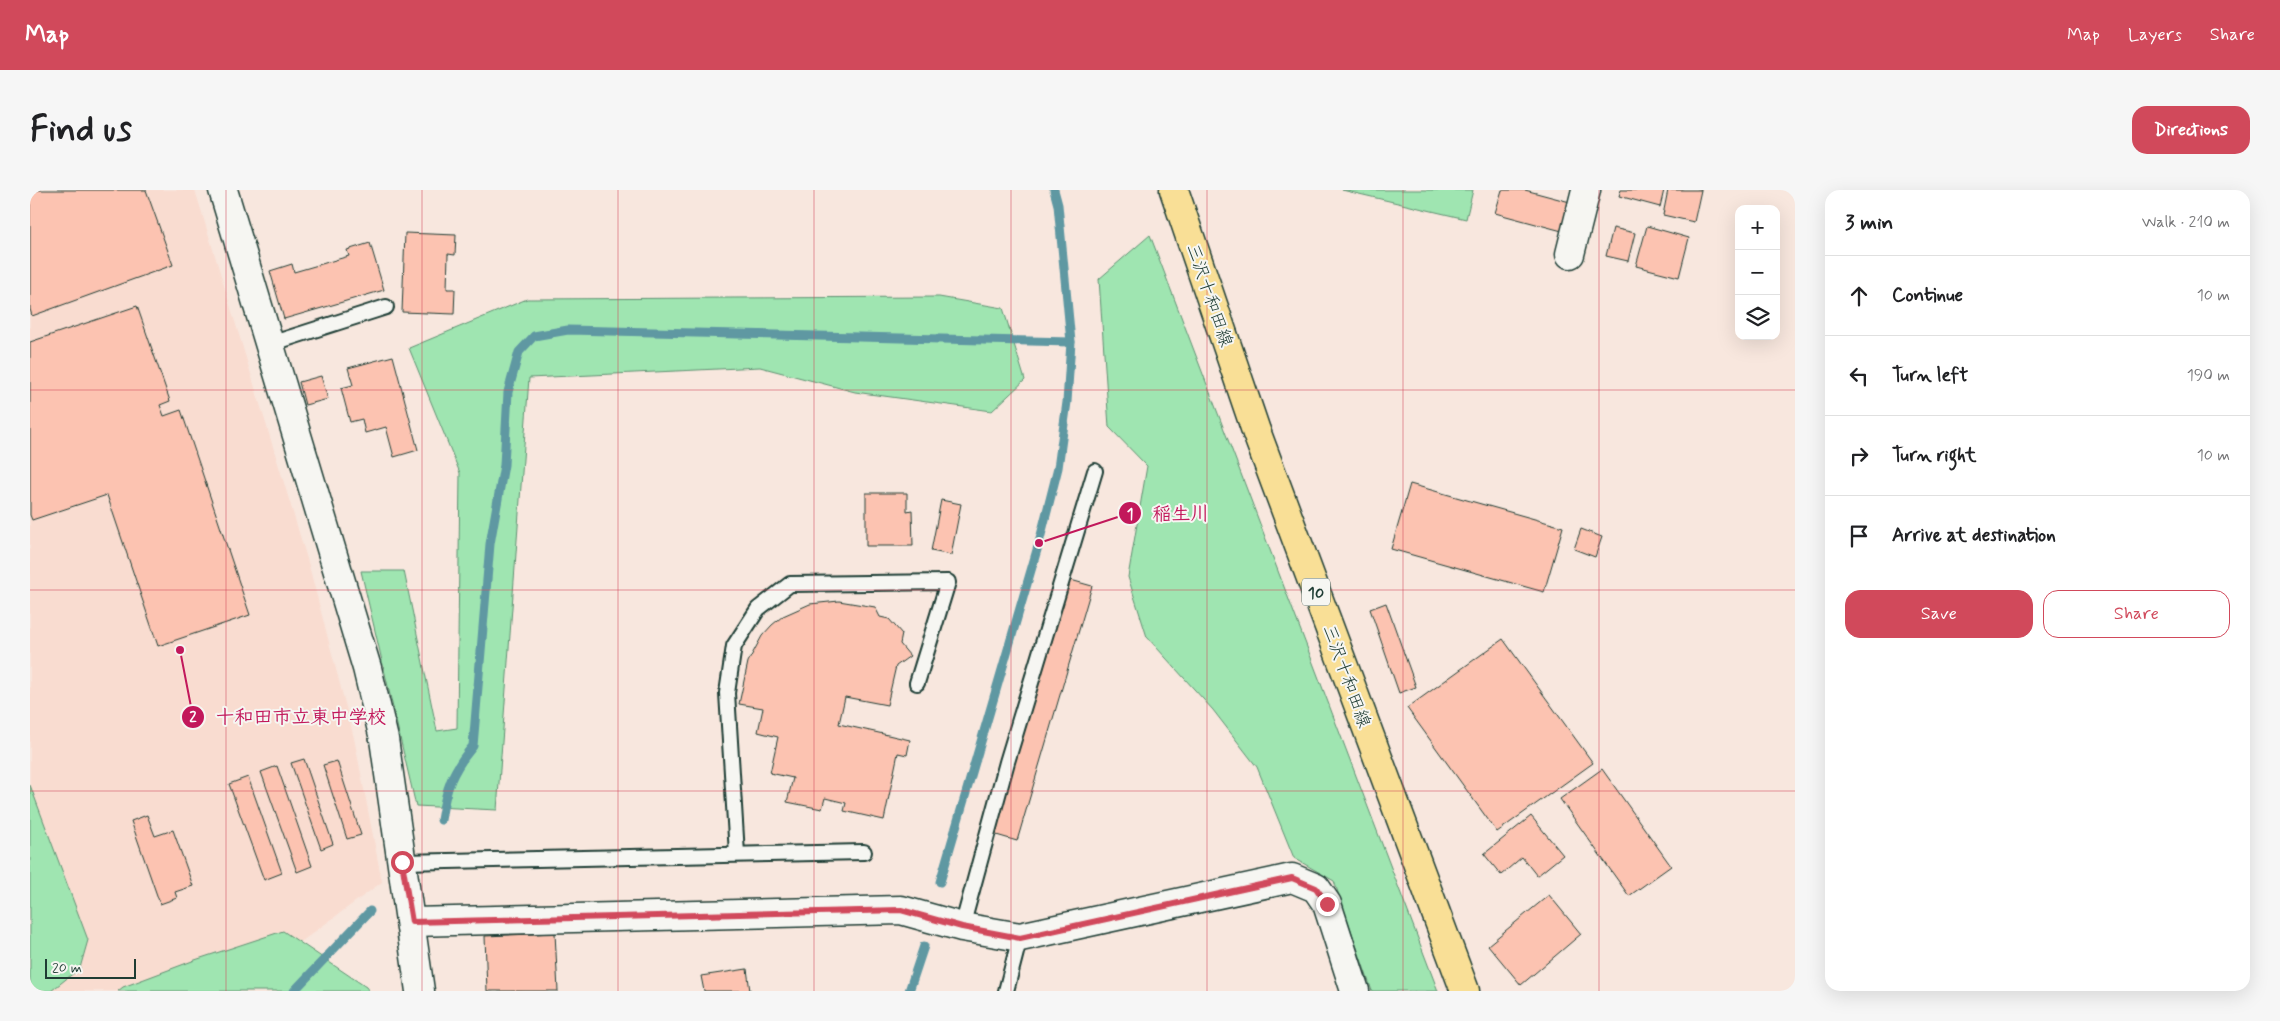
<!DOCTYPE html>
<meta charset="utf-8">
<style>
:root{--surface:#fff;--page:#f6f6f6;--text:#202124;--muted:#757577;--line:#e0e0e0;--accent:#d1495b}
body{margin:0;font-family:Mynerve,"Klee One",sans-serif;background:var(--page);color:var(--text)}
.controls{position:absolute;right:15px;top:15px;display:grid;overflow:hidden;border-radius:10px;box-shadow:0 5px 20px #0002}
.controls button{width:45px;height:45px;display:grid;place-items:center;padding:0;border:0;border-bottom:1px solid var(--line);background:var(--surface);color:var(--text);font:25px sans-serif}
.scale{position:absolute;left:15px;bottom:12px;width:91px;box-sizing:border-box;padding-left:5px;border:2px solid #1f3d34;border-top:0;font-size:14px;line-height:18px;white-space:nowrap;color:#1f3d34;-webkit-text-stroke:4px #f6f6f2;paint-order:stroke}
.stop{position:absolute;width:15px;height:15px;margin:-11px;border:4px solid #d1495b;border-radius:50%;background:#fff}
.stop.end{background:#d1495b;border-color:#fff;box-shadow:0 1px 5px #0008}
.list{margin:0;padding:0;list-style:none}
h2{display:flex;justify-content:space-between;align-items:center;height:65px;margin:0;padding:0 20px;font-size:21px}
h2 small{font-size:16px;font-weight:400;color:var(--muted)}
.list li{display:grid;grid-template-columns:32px 1fr auto;gap:15px;align-items:center;box-sizing:border-box;height:80px;padding:0 20px;border-top:1px solid var(--line)}
.list b{display:block;font-size:19px;white-space:nowrap}
.list em{font-size:16px;font-style:normal;color:var(--muted)}
.actions{display:flex;gap:10px;padding:15px 20px}
.actions a{flex:1;padding:11px 0;border:1px solid var(--accent);border-radius:15px;text-align:center;font-size:18px;color:var(--accent)}
.actions .main{background:var(--accent);color:#fff}
.icon{flex:none;width:28px;height:28px;fill:none;stroke:currentColor;stroke-width:2;stroke-linecap:round;stroke-linejoin:round}
.map{position:relative;flex:none;width:1765px;height:801px;overflow:hidden;border-radius:15px}
header{display:flex;align-items:center;gap:30px;box-sizing:border-box;height:70px;padding:0 25px;background:var(--accent);color:#fff}
header strong{font-size:24px}
nav{display:flex;gap:28px;margin-inline-start:auto;font-size:18px}
.intro{display:flex;align-items:center;justify-content:space-between;box-sizing:border-box;height:120px;padding:0 30px}
h1{margin:0;font-size:35px}
.button{padding:12px 22px;border-radius:15px;background:var(--accent);color:#fff;font-size:18px;font-weight:700}
main{display:flex;gap:30px;padding:0 30px}
aside{flex:1;background:var(--surface);border-radius:15px;box-shadow:0 5px 20px #0002}
.map>svg:first-child{display:block}
.built{fill:#f9dcd0}
.green{fill:#9fe5b1;stroke:#5f9172}
.lines{fill:none;stroke-linecap:round;stroke-linejoin:round}
.stream{stroke:#5f98a2;stroke-width:9}
.building{fill:#fcc3b1;stroke:#1f3d34}
.service-casing{stroke:#1f3d34;stroke-width:18}
.minor-casing{stroke:#1f3d34;stroke-width:31}
.primary-casing{stroke:#1f3d34;stroke-width:31}
.service{stroke:#f6f6f2;stroke-width:14}
.minor{stroke:#f6f6f2;stroke-width:28}
.primary{stroke:#f9df96;stroke-width:28}
.route{stroke:#d1495b;stroke-width:6}
.grid{fill:none;stroke:#d1495b;stroke-width:1;stroke-opacity:0.55}
.labels{text-anchor:middle;stroke-width:4;stroke-linejoin:round;paint-order:stroke}
.shield{fill:#f6f6f2;stroke:#60746d;stroke-width:1}
.shield-label{font-size:16px;font-weight:bold;fill:#1f3d34}
.street-label{font-size:18px;fill:#1f3d34;stroke:#f6f6f2}
.leader{fill:none;stroke:#c2185b;stroke-width:2}
.callout-dot{fill:#c2185b;stroke:#f6f6f2;stroke-width:2}
.mark-label{font-size:15px;text-anchor:middle;font-weight:bold;fill:#fff}
.callout-label{font-size:19px;text-anchor:middle;font-weight:bold;fill:#c2185b;stroke:#f6f6f2;stroke-width:4;stroke-linejoin:round;paint-order:stroke}
</style>
<header>
<strong>Map</strong>
<nav><a>Map</a><a>Layers</a><a>Share</a></nav>
</header>
<div class="intro"><h1>Find us</h1><a class="button">Directions</a></div>
<main>
<div class="map">
<svg width="1765" height="801" viewBox="0 0 1765 801">
<rect width="100%" height="100%" fill="#f8e7de"/>
<filter id="ink" filterUnits="userSpaceOnUse"><feTurbulence type="fractalNoise" baseFrequency=".02" numOctaves="2"/><feDisplacementMap in="SourceGraphic" scale="10" xChannelSelector="R" yChannelSelector="G"/><feConvolveMatrix kernelMatrix="1 2 1 2 8 2 1 2 1" color-interpolation-filters="sRGB"/></filter>
<g filter="url(#ink)">
<path class="built" d="M0,0h165l113,372 46,176 28,144 -111,82 -78,27h-163z"/>
<g class="green">
<path d="M1312,0h131l-7,29z"/>
<path d="M1120,45l288,756h-66l-38,-110 -40,-23 -37,-91 -44,-57 -66,-73 -19,-60 19,-111 -38,-39 -10,-148z"/>
<path d="M909,107l64,11 22,72 -33,31 -137,-19 -95,-25 -231,11 -32,432 -81,-4 -55,-235h43l33,160 20,-3 3,-255 -51,-125 118,-49z"/>
<path d="M0,595l58,155 -8,28 -29,23h-21z"/>
<path d="M253,741l83,56 3,4h-251l5,-4 72,-27z"/>
</g>
<g class="lines">
<g class="stream">
<path d="M411,630c5,-32 11,-49 32,-74l17,-202 14,-79 4,-73 11,-40 15,-16 34,-6 503,12"/>
<path d="M910,692l99,-339 19,-75 9,-66 4,-60 -13,-137 -4,-15"/>
<path d="M264,801l76,-80"/>
<path d="M879,801l15,-45"/>
</g>
</g>
<g class="building">
<path d="M0,0h116l27,75 -141,51 -2,-7z"/>
<path d="M1472,0h23l45,12 -8,29 -67,-18z"/>
<path d="M1591,0h43l-4,17 -41,-11z"/>
<path d="M1638,0h33l-7,32 -31,-7z"/>
<path d="M1617,36l42,12 -10,39 -43,-11z"/>
<path d="M1583,38l22,5 -7,28 -22,-5z"/>
<path d="M375,43l51,2 -1,20 -7,-1 -1,35h8l-1,25 -52,-2z"/>
<path d="M340,53l14,47 -100,29 -14,-48 22,-7 2,8 55,-16 -2,-6z"/>
<path d="M107,116l33,95 -10,4 4,11 17,-6 69,205 -92,31 -51,-151 -75,25 -2,-5v-173z"/>
<path d="M363,166l25,94 -24,7 -8,-30 -21,6 -3,-14 -12,3 -9,-34 12,-3 -5,-17z"/>
<path d="M291,186l7,23 -23,6 -6,-23z"/>
<path d="M1380,294l153,43 -19,65 -153,-43z"/>
<path d="M836,303h41v18l5,-1 1,36h-47z"/>
<path d="M911,310l20,4 -10,51 -20,-4z"/>
<path d="M1551,339l21,8 -7,20 -21,-8z"/>
<path d="M1037,389l25,7 -75,255 -24,-7z"/>
<path d="M809,411l36,6 5,10 9,2 13,15 -2,10 10,12 -14,10 -9,39 -42,-8 -6,27 71,16 -3,15 -9,-2 -14,67 -40,-9 2,-8 -21,-5 -3,11 -35,-7 6,-24 -23,-5 8,-36 -20,-5 5,-24 -24,-4 9,-42 14,-26 10,-11 11,-9 27,-12z"/>
<path d="M1356,413l30,84 -17,6 -29,-84z"/>
<path d="M1473,449l90,124 -96,69 -90,-124z"/>
<path d="M274,569l29,85 -12,5 -30,-86z"/>
<path d="M307,571l24,74 -14,4 -24,-74z"/>
<path d="M247,576l35,100 -15,6 -36,-100z"/>
<path d="M1572,579l69,97 -42,30 -69,-97z"/>
<path d="M218,587l34,96 -18,7 -35,-96z"/>
<path d="M117,625l8,21 18,-6 20,56 -18,6 2,6 -17,6 -29,-83z"/>
<path d="M1501,626l32,39 -26,21 -15,-19 -21,18 -17,-21z"/>
<path d="M1519,705l32,39 -60,51 -33,-40z"/>
<path d="M525,743l3,58h-71l-2,-55z"/>
<path d="M717,779l3,22h-46l-3,-15z"/>
</g>
<g class="lines">
<defs>
<g id="service">
<path d="M240,154l116,-37"/>
<path d="M707,664l-10,-161 7,-47 24,-37 32,-25 158,-2 -31,101"/>
<path d="M372,672l462,-10"/>
<path d="M932,737l45,-165 88,-291"/>
<path d="M976,801l14,-54"/>
</g>
<g id="minor">
<path d="M193,0l144,478 17,71 36,252"/>
<path d="M1540,64l16,-64"/>
<path d="M382,732l489,-12 61,17 58,10 272,-59 24,10 11,16 28,87"/>
</g>
<path id="primary" d="M1144,0l82,241 209,560"/>
</defs>
<use href="#service" class="service-casing"/>
<use href="#minor" class="minor-casing"/>
<use href="#primary" class="primary-casing"/>
<use href="#service" class="service"/>
<use href="#minor" class="minor"/>
<use href="#primary" class="primary"/>
</g>
</g>
<g class="lines" filter="url(#ink)">
<path class="route" d="M372,672l10,60 489,-12 61,17 58,11 272,-60 24,10 11,16"/>
</g>
<path class="grid" d="M196,0v801M392,0v801M588,0v801M784,0v801M981,0v801M1177,0v801M1373,0v801M1569,0v801M0,200h1765M0,400h1765M0,601h1765"/>
<g class="labels">
<rect class="shield" x="1272" y="388.5" width="28" height="27" rx="4"/>
<g class="shield-label">
<text x="1286" y="408">10</text>
</g>
<g class="street-label">
<text transform="translate(1180 105) rotate(71)" y="6">三沢十和田線</text>
<text transform="translate(1317 486) rotate(70)" y="6">三沢十和田線</text>
</g>
</g>
<path class="leader" d="M1009 353L1100 323M150 460L163 527"/>
<g class="callout-dot">
<circle cx="1009" cy="353" r="5"/>
<circle cx="150" cy="460" r="5"/>
<circle cx="1100" cy="323" r="12"/>
<circle cx="163" cy="527" r="12"/>
</g>
<g class="mark-label">
<text x="1100" y="329">1</text>
<text x="163" y="532">2</text>
</g>
<g class="callout-label">
<text x="1151" y="330">稲生川</text>
<text x="271" y="533">十和田市立東中学校</text>
</g>
</svg>
<div class="controls">
<button>+</button>
<button>−</button>
<button><svg class="icon" aria-label="layers" viewBox="0 0 24 24"><path d="M12 4l9 5-9 5-9-5zM3 14l9 5 9-5"/></svg></button>
</div>
<div class="scale">20 m</div>
<div class="stop" style="left:372px;top:672px"></div>
<div class="stop end" style="left:1297px;top:714px"></div>
</div>
<aside>
<h2>3 min<small>Walk · 210 m</small></h2>
<ul class="list">
<li><svg class="icon" aria-label="ahead" viewBox="0 0 24 24"><path d="M12 20V5M6 11l6-6 6 6"/></svg><div><b>Continue</b></div><em>10 m</em></li>
<li><svg class="icon" aria-label="left" viewBox="0 0 24 24"><path d="M17 20v-9H6M10 6l-5 5 5 5"/></svg><div><b>Turn left</b></div><em>190 m</em></li>
<li><svg class="icon" aria-label="right" viewBox="0 0 24 24"><path d="M7 20v-9h11M14 6l5 5-5 5"/></svg><div><b>Turn right</b></div><em>10 m</em></li>
<li><svg class="icon" aria-label="arrive" viewBox="0 0 24 24"><path d="M6 21V4h12l-3 4 3 4H6"/></svg><div><b>Arrive at destination</b></div></li>
</ul>
<div class="actions"><a class="main">Save</a><a>Share</a></div>
</aside>
</main>
